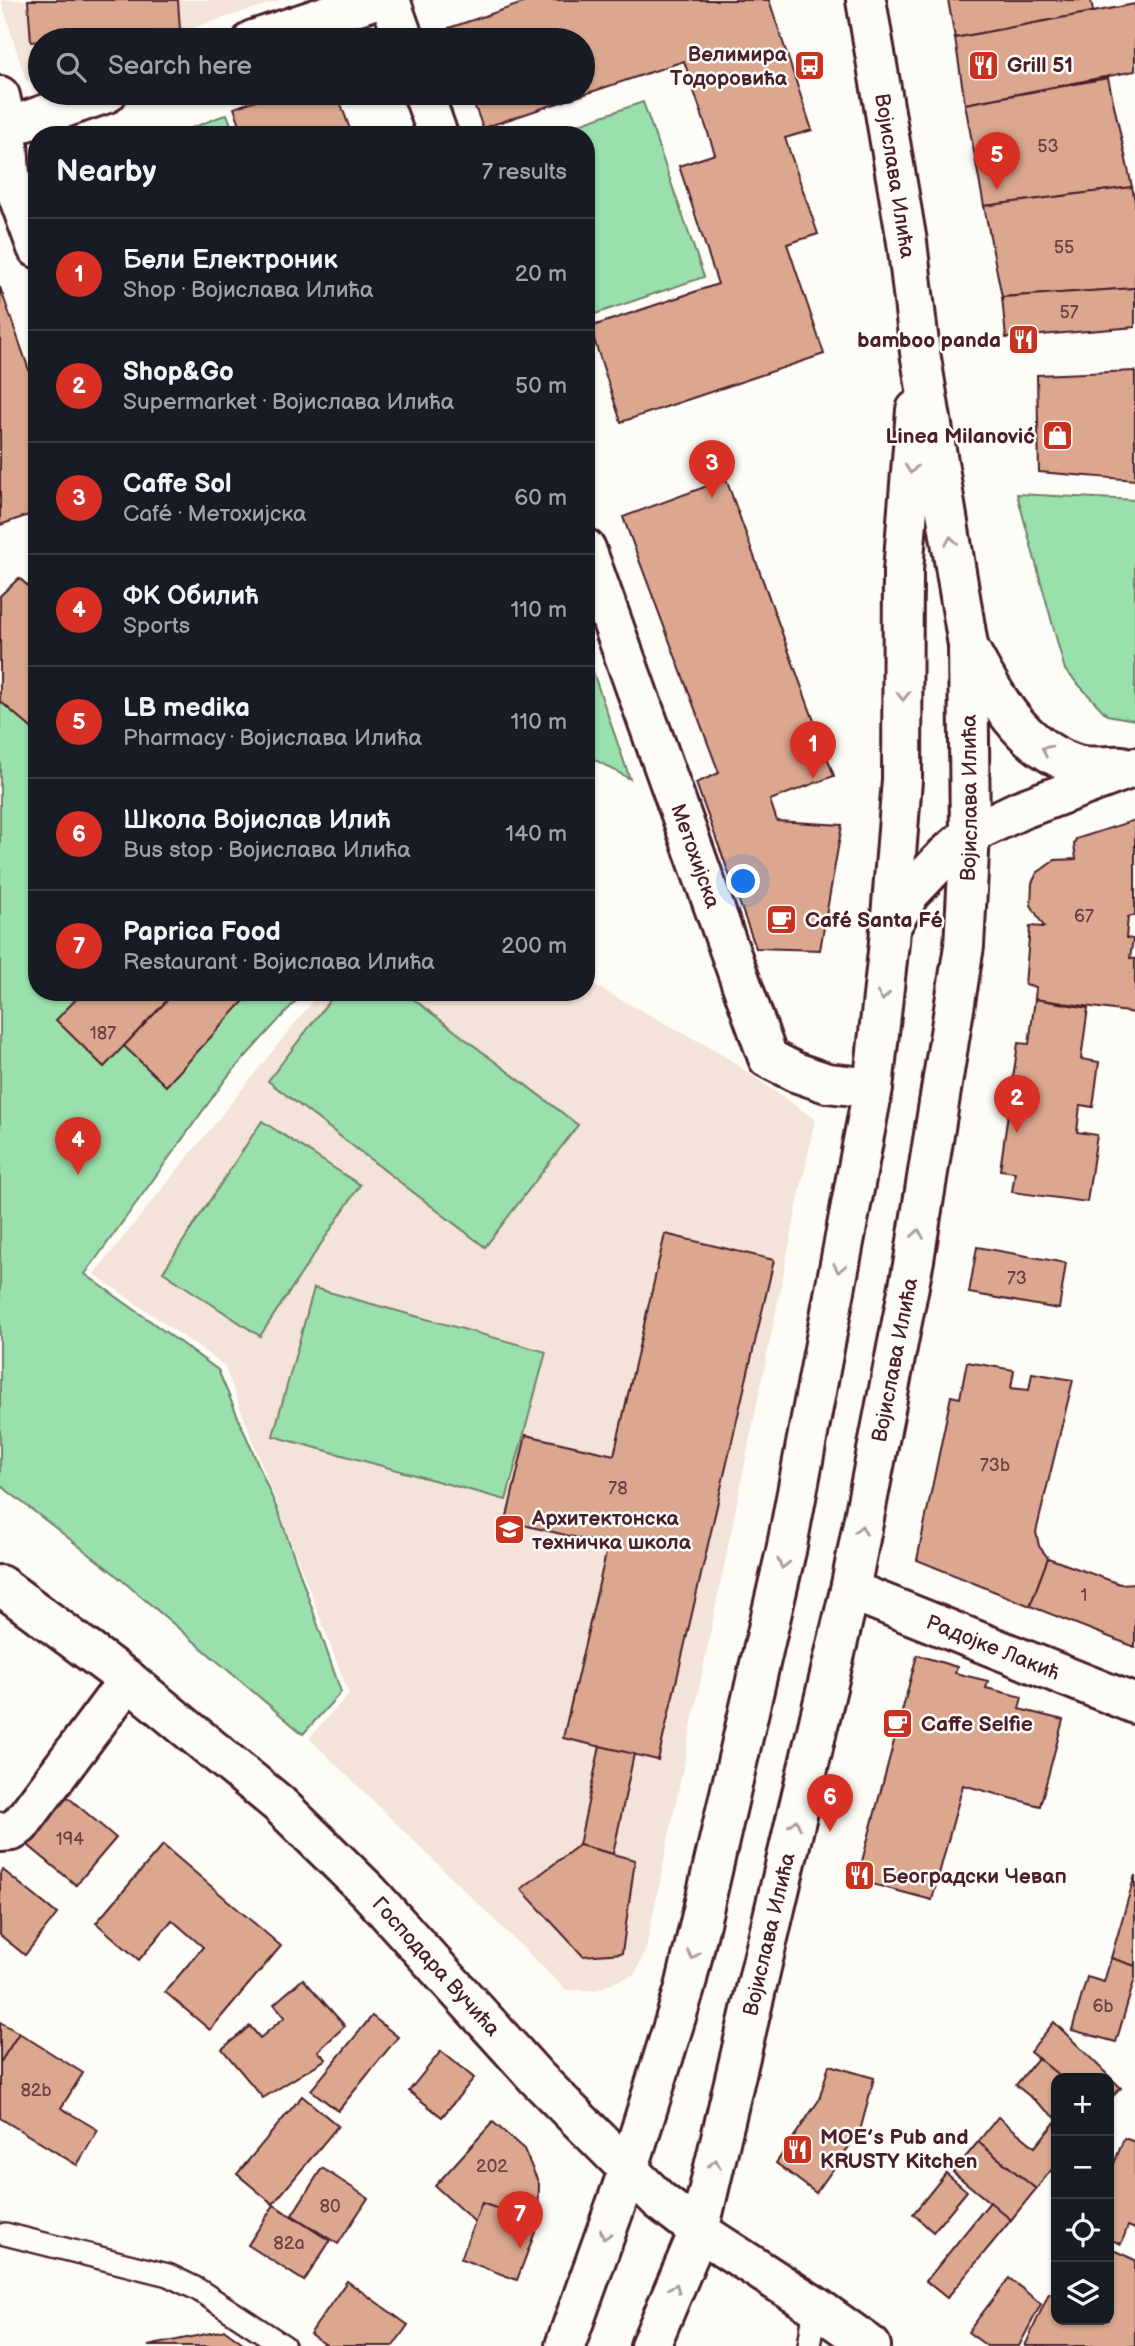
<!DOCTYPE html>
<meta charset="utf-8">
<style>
:root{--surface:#171b24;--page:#20242c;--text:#f1f3f6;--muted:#9ea1a6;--line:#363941;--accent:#d93025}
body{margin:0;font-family:"Balsamiq Sans",sans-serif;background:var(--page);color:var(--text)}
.controls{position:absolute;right:21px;bottom:21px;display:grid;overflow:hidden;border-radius:14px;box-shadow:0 2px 5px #0004}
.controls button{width:63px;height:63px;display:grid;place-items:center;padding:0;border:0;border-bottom:2px solid var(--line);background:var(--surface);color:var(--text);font:35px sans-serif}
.you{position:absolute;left:744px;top:882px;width:24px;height:24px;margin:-18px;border:5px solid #fff;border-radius:50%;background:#1a73e8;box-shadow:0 0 0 10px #1a73e833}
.badge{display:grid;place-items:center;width:46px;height:46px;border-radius:50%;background:var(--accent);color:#fff;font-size:23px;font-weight:700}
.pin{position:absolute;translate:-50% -58px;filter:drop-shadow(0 2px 4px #0008)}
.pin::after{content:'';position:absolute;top:37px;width:24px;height:21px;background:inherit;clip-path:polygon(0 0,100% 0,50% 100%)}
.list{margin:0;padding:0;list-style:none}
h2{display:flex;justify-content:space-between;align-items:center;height:91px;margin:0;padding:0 28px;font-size:30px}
h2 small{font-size:23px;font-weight:400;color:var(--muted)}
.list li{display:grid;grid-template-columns:46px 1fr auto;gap:21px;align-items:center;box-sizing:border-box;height:112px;padding:0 28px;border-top:2px solid var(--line)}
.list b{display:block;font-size:26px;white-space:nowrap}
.list p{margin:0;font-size:23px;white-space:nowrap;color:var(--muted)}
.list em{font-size:23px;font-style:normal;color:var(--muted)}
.icon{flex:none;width:38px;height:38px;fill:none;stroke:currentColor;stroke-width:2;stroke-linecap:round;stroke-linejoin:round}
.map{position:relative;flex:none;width:1135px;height:2346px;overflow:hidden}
.search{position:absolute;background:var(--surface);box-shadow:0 2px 5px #0004;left:28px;top:28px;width:567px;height:77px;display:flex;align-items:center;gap:18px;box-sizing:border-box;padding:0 24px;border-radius:38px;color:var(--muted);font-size:26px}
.panel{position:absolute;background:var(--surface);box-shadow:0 2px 5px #0004;left:28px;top:126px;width:567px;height:875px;border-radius:28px}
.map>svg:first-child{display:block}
.built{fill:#f3e3d8}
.green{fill:#9ae0ad;stroke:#72806c;stroke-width:2}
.building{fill:#dba88f;stroke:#4a1f2b;stroke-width:2}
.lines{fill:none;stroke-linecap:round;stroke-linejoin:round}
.lane-casing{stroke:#4a1f2b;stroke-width:26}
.street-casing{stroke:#4a1f2b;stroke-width:44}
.secondary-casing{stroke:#4a1f2b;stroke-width:44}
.lane{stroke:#fdfcf7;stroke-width:21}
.street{stroke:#fdfcf7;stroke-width:38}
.secondary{stroke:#fdfcf7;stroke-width:38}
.oneway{stroke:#ac999b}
.labels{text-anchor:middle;stroke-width:5;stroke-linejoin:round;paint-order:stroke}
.number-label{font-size:18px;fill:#6e4144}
.poi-label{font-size:21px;font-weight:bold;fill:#4a1f2b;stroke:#fdfcf7;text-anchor:start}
.street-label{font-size:21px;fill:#4a1f2b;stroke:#fdfcf7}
</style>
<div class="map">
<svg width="1135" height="2346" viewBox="0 0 1135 2346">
<rect width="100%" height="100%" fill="#fdfcf7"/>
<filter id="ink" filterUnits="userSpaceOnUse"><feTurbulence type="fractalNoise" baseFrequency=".0143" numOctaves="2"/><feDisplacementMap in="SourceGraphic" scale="14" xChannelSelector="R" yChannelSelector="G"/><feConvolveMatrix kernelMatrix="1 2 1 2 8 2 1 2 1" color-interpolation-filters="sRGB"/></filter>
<g filter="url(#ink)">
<g class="built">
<path d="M1,0h280l-127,40h-114v36l-14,5z"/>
<path d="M586,981l131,70 98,68 -169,830 -11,25 -40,16h-29l-257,-252 40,-44 -125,-329 -130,-91 226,-282h266z"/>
</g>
<g class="green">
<path d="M643,102l61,175 -118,40v-182h-39z"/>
<path d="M227,114l8,21h-61z"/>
<path d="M1017,494l118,6v220l-28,-5 -42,-45z"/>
<path d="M19,578l18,16v398h267l-76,84 -143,198 133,96 62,146 61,176 -38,42 -192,-163 -111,-86v-889z"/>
<path d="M586,652l44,127 -44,-24z"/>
<path d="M336,992h68l174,133 -93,122 -217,-166z"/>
<path d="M262,1121l98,64 -100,151 -97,-64z"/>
<path d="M314,1288l232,64 -40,148 -233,-64z"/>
</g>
<g class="building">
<path d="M28,0h150l2,30 -149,12z"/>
<path d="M532,0h237l43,130 -27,8 33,96 -31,10 37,110 -203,68 -31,-95 128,-43 -39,-118 36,-12 -31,-93 -201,67 -13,-35h113v-53h-130l-4,-12z"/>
<path d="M948,0h143l2,12 -138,26z"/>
<path d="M1135,4v67l-170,33 -10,-66z"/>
<path d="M1108,78l24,109 -148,19 -19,-102z"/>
<path d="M275,93h62l15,42h-108l-10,-27z"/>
<path d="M1132,187l3,14v87l-133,9 -18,-91z"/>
<path d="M0,287l37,106v119l-37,13z"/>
<path d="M1135,288v39l-129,11 -4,-41z"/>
<path d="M1135,371v109l-96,-8 -2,-97z"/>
<path d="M726,479l108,297 -64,24 7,21 65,4 -22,125 -64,-2 -60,-165 23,-10 -96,-256z"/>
<path d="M19,578l18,16v139l-37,-32v-105z"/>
<path d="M1135,820v95l-7,2 -2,21 7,1 -3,19 5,1v54l-100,-14 1,-12 -11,-2 5,-59 14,1 -13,-22 1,-22 5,-10 18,-13 21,-1 -2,-15 2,-5z"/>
<path d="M83,992h92l-71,75 -48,-47z"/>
<path d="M175,992h77l-86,94 -42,-40z"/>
<path d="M1035,999l53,9 -7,51 18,3 -6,45 -13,-2 -3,27 20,3 -10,67 -75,-10 3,-20 -15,-2 18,-127 11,1z"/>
<path d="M665,1234l109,26 -116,500 -95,-22 45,-193 -102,-24 20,-86 88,20z"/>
<path d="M977,1247l89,16 -7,46 -90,-16z"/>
<path d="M967,1362l47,8 -3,18 18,2 3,-17 41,7 -37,152 3,14 9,12 -18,48 -113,-46 34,-164 9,2z"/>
<path d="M1048,1558l72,26 15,-1v64l-105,-41z"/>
<path d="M917,1655l40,12 -2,6 33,8 -2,7 36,9 -3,12 44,11 -23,86 -77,-21 -31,115 -75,-20z"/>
<path d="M600,1746l34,8 -21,100 -34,-9z"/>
<path d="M63,1793l53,45 -40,47 -53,-44z"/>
<path d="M163,1845l118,101 -71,84 -45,-38 38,-45 -31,-27 -33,40 -43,-37z"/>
<path d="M579,1845l56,15 -13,93 -39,3 -62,-67z"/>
<path d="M3,1870l54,44 -32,41 -25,-20v-61z"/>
<path d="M1135,1875v91l-24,-8z"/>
<path d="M1111,1958l24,8v12l-19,64 -44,-12 15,-53 17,5z"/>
<path d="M303,1979l42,47 -27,25 8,8 -63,39 -41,-49 28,-23 10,12 25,-21 -11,-13z"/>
<path d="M372,2016l26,21 -60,74 -27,-21z"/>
<path d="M0,2022l19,11 -19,30z"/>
<path d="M1054,2022l67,66 -12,12v-22h-47l-32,-26z"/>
<path d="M19,2033l64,40 -22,35 37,22 -21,35 -77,-47v-55z"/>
<path d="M441,2051l33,27 -32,39 -33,-26z"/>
<path d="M1038,2058l24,20h-6v40l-40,-33z"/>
<path d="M829,2065l45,13 -14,53 -44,62 -40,-30 43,-63z"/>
<path d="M302,2096l36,30 -65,78 -36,-30z"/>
<path d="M998,2117l37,30 21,-26v43l-20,25 -58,-47z"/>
<path d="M493,2122l31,27 15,35 -1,40 -56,-21 -7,19 -40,-36z"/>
<path d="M1124,2138l11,4v87l-7,-3 -7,18 -12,-5v-62z"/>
<path d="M978,2142l58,47 -25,31 -58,-48z"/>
<path d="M322,2168l46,30 -30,46 -46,-29z"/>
<path d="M946,2173l21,18 -34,41 -20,-18z"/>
<path d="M990,2202l21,18 -64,78 -21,-17z"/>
<path d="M482,2203l56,21 -21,56 -56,-21z"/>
<path d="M274,2205l56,36 -26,40 -56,-36z"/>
<path d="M1113,2250l22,10v86h-110l24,-53 7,2v25h53v-57z"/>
<path d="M1009,2278l32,26 -22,42h-32l-19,-14z"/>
<path d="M347,2281l61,44 -15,21h-65l-18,-12z"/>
<path d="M225,2330l22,16h-99z"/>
</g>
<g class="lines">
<defs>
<g id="lane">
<path d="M5,2234l163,41 29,14 87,57"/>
<path d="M809,2346l6,-40"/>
</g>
<g id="street">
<path d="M390,0l14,40"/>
<path d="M253,40l120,-40"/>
<path d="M423,93l15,42"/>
<path d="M0,96l7,32 3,46 27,74"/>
<path d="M0,130l107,-37"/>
<path id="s1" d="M586,549l182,509 27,14 32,11 46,5"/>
<path id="s2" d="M850,1590l285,114"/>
<path d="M0,1832l12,-1 8,-6 108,-145"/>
</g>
<g id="secondary">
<path d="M971,652c24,45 51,95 103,112 14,5 34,1 48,2"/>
<path d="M893,923l17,-30 36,-38 24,-21 50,-24 115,-43"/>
<path id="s3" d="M0,1585l128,95 151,124 90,88 168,186 122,122 40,31 116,75 56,40"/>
<path d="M565,2346l63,-175 57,-183 101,-437 87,-463 16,-146 13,-162 1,-209 13,-161"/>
<path id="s4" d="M650,2346l49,-115 151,-641 64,-330 50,-314 6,-112 -2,-189 -48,-293 -13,-110 -41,-242"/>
</g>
</defs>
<use href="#lane" class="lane-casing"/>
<use href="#street" class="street-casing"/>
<use href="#secondary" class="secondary-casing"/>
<use href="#lane" class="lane"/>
<use href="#street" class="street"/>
<use href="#secondary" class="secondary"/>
</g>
<defs><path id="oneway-chevron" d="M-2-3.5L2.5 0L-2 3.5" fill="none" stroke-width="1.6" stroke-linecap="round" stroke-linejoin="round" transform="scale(1.75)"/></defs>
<g class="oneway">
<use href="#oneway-chevron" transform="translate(911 469) rotate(95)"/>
<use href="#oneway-chevron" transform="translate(951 541) rotate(-98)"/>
<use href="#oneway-chevron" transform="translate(903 696) rotate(90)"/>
<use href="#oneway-chevron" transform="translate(1046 750) rotate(-153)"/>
<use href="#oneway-chevron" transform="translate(883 996) rotate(96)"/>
<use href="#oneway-chevron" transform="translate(918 1234) rotate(-81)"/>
<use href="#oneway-chevron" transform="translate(839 1268) rotate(101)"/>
<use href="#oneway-chevron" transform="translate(861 1530) rotate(-79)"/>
<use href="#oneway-chevron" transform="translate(783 1564) rotate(103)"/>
<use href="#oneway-chevron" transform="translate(795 1824) rotate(-77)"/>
<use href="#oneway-chevron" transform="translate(693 1955) rotate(103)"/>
<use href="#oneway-chevron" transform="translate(715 2164) rotate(-77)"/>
<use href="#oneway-chevron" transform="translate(605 2235) rotate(109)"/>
<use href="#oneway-chevron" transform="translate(675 2288) rotate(-67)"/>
</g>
</g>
<defs>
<symbol id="restaurant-square" viewBox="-11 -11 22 22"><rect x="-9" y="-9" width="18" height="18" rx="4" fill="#c8321e" stroke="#fdfcf7"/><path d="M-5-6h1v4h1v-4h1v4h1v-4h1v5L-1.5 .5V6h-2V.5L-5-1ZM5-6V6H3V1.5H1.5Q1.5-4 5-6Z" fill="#fff"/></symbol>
<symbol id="bus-square" viewBox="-11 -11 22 22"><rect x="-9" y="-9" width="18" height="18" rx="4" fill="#c8321e" stroke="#fdfcf7"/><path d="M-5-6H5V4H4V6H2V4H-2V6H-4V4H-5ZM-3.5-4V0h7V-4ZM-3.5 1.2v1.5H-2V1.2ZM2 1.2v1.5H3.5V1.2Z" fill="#fff"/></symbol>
<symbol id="shop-square" viewBox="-11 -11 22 22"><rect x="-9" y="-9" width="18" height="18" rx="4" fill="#c8321e" stroke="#fdfcf7"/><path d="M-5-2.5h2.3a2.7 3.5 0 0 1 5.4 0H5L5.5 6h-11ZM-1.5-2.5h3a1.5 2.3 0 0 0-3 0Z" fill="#fff"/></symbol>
<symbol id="cafe-square" viewBox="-11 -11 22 22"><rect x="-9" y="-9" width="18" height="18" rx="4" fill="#c8321e" stroke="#fdfcf7"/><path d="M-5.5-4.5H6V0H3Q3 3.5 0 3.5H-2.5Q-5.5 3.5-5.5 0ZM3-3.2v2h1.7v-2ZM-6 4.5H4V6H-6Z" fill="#fff"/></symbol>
<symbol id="school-square" viewBox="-11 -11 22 22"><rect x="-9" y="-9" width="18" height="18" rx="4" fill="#c8321e" stroke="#fdfcf7"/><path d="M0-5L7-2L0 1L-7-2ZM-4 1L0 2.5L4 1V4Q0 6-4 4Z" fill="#fff"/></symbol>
</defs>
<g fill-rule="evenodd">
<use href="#restaurant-square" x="966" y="48" width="35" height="35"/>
<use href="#bus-square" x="792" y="48" width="35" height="35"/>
<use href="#restaurant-square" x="1006" y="322" width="35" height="35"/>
<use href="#shop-square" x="1040" y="418" width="35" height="35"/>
<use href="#cafe-square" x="764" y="902" width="35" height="35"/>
<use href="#school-square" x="492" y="1512" width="35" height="35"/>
<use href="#cafe-square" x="880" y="1706" width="35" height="35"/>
<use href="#restaurant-square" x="842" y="1858" width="35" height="35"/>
<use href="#restaurant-square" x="780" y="2132" width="35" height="35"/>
</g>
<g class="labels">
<g class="number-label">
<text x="1048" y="152">53</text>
<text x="1064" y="253">55</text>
<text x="1069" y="318">57</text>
<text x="1084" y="922">67</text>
<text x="103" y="1039">187</text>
<text x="1017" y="1284">73</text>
<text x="995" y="1471">73b</text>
<text x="618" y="1494">78</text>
<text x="1084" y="1601">1</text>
<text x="70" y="1845">194</text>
<text x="1103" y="2012">6b</text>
<text x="36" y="2096">82b</text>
<text x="492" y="2172">202</text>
<text x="330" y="2212">80</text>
<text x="289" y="2249">82a</text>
</g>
<g class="poi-label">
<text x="787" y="61" text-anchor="end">Велимира<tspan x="787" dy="24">Тодоровића</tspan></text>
<text x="1007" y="72">Grill 51</text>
<text x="1001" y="347" text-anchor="end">bamboo panda</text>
<text x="1035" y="443" text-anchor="end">Linea Milanović</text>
<text x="805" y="927">Café Santa Fé</text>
<text x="532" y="1525">Архитектонска<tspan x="532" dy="24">техничка школа</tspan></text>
<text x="921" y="1731">Caffe Selfie</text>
<text x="882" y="1883">Београдски Чевап</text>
<text x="820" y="2144">MOE’s Pub and<tspan x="820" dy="24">KRUSTY Kitchen</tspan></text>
</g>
<g class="street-label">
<text transform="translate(895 176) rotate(81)" y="7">Војислава Илића</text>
<text dy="7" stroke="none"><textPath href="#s4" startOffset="1586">Војислава Илића</textPath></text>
<text dy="7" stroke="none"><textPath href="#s1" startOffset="326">Метохијска</textPath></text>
<text dy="7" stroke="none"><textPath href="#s4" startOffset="1018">Војислава Илића</textPath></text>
<text dy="7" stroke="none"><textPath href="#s2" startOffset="154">Радојке Лакић</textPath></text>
<text dy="7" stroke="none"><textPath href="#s4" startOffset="430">Војислава Илића</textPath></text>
<text dy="7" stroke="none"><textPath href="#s3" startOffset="581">Господара Вучића</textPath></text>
</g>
</g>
</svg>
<div class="controls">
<button>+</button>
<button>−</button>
<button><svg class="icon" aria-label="locate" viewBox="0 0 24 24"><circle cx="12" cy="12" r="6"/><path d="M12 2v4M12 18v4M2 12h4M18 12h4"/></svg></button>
<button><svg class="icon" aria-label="layers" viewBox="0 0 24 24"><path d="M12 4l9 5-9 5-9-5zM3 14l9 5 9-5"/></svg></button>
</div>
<div class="you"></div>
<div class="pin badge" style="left:813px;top:779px">1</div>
<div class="pin badge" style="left:1017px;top:1133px">2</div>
<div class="pin badge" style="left:712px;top:498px">3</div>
<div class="pin badge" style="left:78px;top:1175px">4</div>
<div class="pin badge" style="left:997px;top:190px">5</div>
<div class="pin badge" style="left:830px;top:1832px">6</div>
<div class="pin badge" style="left:520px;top:2249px">7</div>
<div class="search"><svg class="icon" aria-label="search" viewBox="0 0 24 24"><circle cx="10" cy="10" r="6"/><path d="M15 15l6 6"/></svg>Search here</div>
<section class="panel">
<h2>Nearby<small>7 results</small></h2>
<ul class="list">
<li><span class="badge">1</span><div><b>Бели Електроник</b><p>Shop · Војислава Илића</p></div><em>20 m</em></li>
<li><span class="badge">2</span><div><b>Shop&amp;Go</b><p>Supermarket · Војислава Илића</p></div><em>50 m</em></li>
<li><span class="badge">3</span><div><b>Caffe Sol</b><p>Café · Метохијска</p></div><em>60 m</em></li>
<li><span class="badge">4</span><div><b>ФК Обилић</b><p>Sports</p></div><em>110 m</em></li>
<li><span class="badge">5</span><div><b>LB medika</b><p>Pharmacy · Војислава Илића</p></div><em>110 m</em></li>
<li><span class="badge">6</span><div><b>Школа Војислав Илић</b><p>Bus stop · Војислава Илића</p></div><em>140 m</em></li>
<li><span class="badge">7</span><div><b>Paprica Food</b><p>Restaurant · Војислава Илића</p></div><em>200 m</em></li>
</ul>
</section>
</div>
